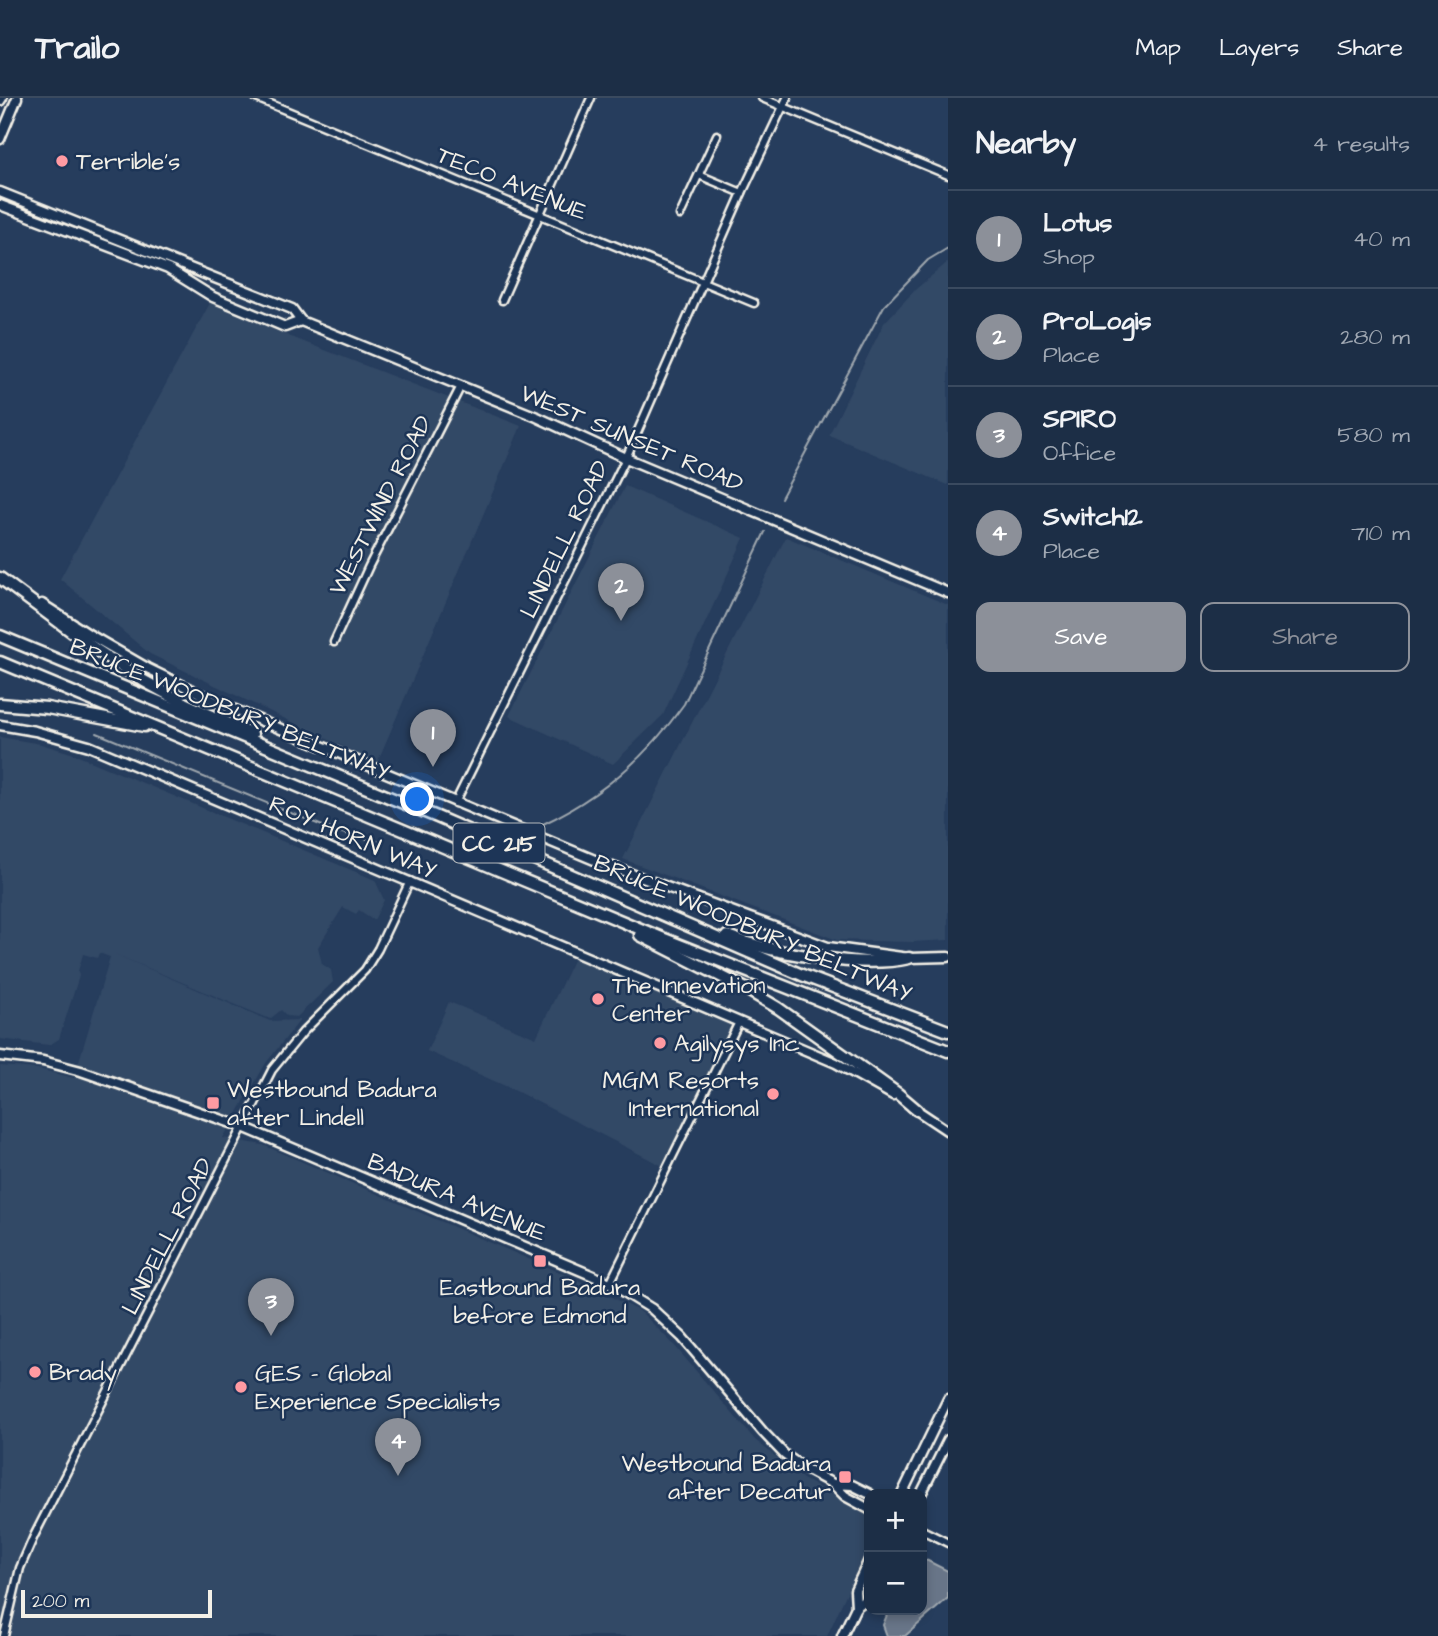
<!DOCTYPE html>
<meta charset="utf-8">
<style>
:root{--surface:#1c2e46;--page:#293a51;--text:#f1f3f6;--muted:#a0a8b3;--line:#3a4a5f;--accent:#8c9099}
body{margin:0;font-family:"Architects Daughter",sans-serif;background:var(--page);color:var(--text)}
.controls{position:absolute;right:21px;bottom:21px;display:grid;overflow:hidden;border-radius:14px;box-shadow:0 4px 10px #0003}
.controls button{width:63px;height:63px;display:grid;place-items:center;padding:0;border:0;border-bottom:2px solid var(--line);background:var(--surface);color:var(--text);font:35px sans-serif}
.scale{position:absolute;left:21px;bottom:18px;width:191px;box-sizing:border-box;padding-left:7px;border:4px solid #f4f1e8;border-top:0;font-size:19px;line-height:24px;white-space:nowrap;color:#f4f1e8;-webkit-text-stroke:5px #1d3557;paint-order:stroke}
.you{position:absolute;left:418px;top:702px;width:24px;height:24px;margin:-18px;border:5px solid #fff;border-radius:50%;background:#1a73e8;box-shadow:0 0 0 10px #1a73e833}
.badge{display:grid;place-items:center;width:46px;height:46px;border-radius:50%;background:var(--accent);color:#fff;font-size:23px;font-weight:700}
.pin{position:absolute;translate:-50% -58px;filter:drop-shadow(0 2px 4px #0008)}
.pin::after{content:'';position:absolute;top:37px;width:24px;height:21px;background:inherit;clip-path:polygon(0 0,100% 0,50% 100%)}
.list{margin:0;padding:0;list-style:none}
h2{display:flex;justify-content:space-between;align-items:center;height:91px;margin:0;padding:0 28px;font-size:30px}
h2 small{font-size:23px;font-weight:400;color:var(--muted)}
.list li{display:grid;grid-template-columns:46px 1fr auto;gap:21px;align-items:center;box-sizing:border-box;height:98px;padding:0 28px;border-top:2px solid var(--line)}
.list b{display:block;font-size:26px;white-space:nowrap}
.list p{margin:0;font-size:23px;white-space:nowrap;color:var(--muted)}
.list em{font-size:23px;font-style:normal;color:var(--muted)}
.actions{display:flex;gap:14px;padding:21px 28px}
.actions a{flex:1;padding:16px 0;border:2px solid var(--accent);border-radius:14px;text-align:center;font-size:24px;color:var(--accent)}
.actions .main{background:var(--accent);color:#fff}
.map{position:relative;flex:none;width:948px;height:1538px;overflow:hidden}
header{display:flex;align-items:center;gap:42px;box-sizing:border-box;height:98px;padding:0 35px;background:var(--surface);border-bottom:2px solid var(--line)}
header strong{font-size:33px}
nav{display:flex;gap:38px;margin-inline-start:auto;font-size:24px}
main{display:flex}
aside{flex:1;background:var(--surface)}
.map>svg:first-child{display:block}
.built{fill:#334966}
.water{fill:#677588;stroke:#9fa7ae;stroke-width:2}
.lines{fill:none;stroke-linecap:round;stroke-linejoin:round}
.stream{stroke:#9fa7ae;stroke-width:2}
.minor-casing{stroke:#f4f1e8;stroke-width:11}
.major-casing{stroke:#f4f1e8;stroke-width:13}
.highway-casing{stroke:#f4f1e8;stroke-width:15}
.minor{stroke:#1d3557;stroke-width:6}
.major{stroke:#1d3557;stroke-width:8}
.highway{stroke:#1d3557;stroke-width:10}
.poi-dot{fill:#ff9aa2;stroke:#1d3557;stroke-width:2.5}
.labels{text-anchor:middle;stroke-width:5;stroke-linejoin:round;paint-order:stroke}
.shield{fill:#1d3557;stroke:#b4b9bc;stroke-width:2}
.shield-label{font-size:23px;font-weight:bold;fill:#f4f1e8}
.poi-label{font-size:24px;fill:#f4f1e8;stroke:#1d3557;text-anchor:start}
.street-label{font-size:24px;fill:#f4f1e8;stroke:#1d3557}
</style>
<header>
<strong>Trailo</strong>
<nav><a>Map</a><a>Layers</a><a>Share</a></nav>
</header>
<main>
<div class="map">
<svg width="948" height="1538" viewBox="0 0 948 1538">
<rect width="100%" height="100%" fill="#263d5d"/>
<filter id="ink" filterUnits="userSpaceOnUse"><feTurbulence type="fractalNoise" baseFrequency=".0143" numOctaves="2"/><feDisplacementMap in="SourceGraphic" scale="14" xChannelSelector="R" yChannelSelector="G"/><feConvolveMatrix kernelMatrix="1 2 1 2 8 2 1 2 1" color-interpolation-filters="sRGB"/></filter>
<g filter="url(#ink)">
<g class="built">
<path d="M948,164v223l-119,-50 55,-112 32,-34z"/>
<path d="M210,205l81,34 230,89 -144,337 -227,-109 -90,-75z"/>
<path d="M625,388l119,52 -81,177 -50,49 -104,-48z"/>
<path d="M786,439l162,68v335l-36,2 -75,-2 -214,-81z"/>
<path d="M0,639l41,7 30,9 304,127 9,20 -10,20 -15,-10 -3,4 -13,-7 -25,40 4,17 9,6 2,12 -36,35 -10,-1 -6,-6 -11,9 -158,-66 158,68 30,-1 -34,43 -43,75 40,7 326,140 52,27 32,32 82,96 48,39 66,36v29l-42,92h-827v-570l38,3 36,9 36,-121 -11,-4 -2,5 -14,-4 -5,17 1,5 -20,63 -10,6 -49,-6z"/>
<path d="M577,854l162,70 -76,144 -151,-77 -85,-38 22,-49 87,36z"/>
</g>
<path class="water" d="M922,1460l26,13v27l-43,38h-18l-4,-11 6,-15h33z"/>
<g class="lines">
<g class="stream">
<path d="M781,400l103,-192 44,-46 20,-12"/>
<path d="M97,635l223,92 22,8 38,9"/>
<path d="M541,727c58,-27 106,-68 143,-121l81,-172"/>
</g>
<defs>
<g id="minor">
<path d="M256,0l498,205"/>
<path d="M762,0l186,77"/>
<path d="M699,77l43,18"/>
<path d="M680,117l37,-80"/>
<path d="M502,202l89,-202"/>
<path d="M334,544l35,-76 92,-180"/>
<path d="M455,705l171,-345 116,-265 45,-95"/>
<path d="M610,1185l129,-261"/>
<path d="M922,1432l26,13"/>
<path d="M4,1538l16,-68 14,-32 238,-466 31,-38 62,-62 13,-21 32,-68"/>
</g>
<g id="major">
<path d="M0,3l2,-3"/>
<path d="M0,41l17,-41"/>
<path d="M0,94l292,117 9,12 236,96 89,41 322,135"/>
<path d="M0,107l168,64 45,28 72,30 16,-6"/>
<path d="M42,506l48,31 57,33 74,36 376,157 231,86 81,11 39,-1"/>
<path d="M0,627l35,6 54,15 747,317 57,32"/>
<path d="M0,958l43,5 38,10 162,56 367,156 42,26 30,28 81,95 22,23 22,15 26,14 12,12 24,13"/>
<path d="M912,1009l36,24"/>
<path d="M833,1386l19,1 18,9"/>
<path d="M902,1396l46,-95"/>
<path d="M921,1396l27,-54"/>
<path d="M856,1509l-1,-17 14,-30"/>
<path d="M842,1538l14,-29 13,-10"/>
</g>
<g id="highway">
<path d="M0,480l95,71 49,32 40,22 68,31"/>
<path d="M0,538l437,181 365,158 146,56"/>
<path d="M0,564l662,276 286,113"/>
<path d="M0,606l47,4 97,18"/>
<path d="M640,837l106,54 32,19 119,85 20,17"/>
<path d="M727,838c46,17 133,33 182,22"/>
</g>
</defs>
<use href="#minor" class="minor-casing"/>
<use href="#major" class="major-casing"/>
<use href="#highway" class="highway-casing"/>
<use href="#minor" class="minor"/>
<use href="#major" class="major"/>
<use href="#highway" class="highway"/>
</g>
</g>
<g class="poi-dot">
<circle cx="62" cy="63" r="7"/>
<circle cx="598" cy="901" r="7"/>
<circle cx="660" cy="945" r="7"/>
<circle cx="773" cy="996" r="7"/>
<rect x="206" y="998" width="14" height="14" rx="3.5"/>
<rect x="533" y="1156" width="14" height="14" rx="3.5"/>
<circle cx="35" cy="1274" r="7"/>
<circle cx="241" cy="1289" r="7"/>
<rect x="838" y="1372" width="14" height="14" rx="3.5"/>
</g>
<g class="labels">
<rect class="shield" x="453.5" y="725.5" width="91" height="39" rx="5"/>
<g class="shield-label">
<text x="499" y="753">CC 215</text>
</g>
<g class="poi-label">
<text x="76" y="71">Terrible's</text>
<text x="612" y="895">The Innevation<tspan x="612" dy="28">Center</tspan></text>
<text x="674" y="953">Agilysys Inc</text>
<text x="759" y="990" text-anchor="end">MGM Resorts<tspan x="759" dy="28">International</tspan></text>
<text x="227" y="999">Westbound Badura<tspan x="227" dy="28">after Lindell</tspan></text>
<text x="540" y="1197" text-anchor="middle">Eastbound Badura<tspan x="540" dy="28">before Edmond</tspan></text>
<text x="49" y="1282">Brady</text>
<text x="255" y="1283">GES - Global<tspan x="255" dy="28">Experience Specialists</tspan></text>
<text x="831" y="1373" text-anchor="end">Westbound Badura<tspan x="831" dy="28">after Decatur</tspan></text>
</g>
<g class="street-label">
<text transform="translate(512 85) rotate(22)" y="8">TECO AVENUE</text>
<text transform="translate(632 340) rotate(23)" y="8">WEST SUNSET ROAD</text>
<text transform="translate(380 407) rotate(-63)" y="8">WESTWIND ROAD</text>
<text transform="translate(564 441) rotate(-64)" y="8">LINDELL ROAD</text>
<text transform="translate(230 611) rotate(22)" y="8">BRUCE WOODBURY BELTWAY</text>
<text transform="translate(353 739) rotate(23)" y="8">ROY HORN WAY</text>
<text transform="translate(753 830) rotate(23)" y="8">BRUCE WOODBURY BELTWAY</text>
<text transform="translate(457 1099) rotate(23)" y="8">BADURA AVENUE</text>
<text transform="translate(167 1138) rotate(-63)" y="8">LINDELL ROAD</text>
</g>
</g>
</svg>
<div class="controls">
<button>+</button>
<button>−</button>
</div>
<div class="scale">200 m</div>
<div class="you"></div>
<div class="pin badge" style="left:433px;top:669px">1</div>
<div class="pin badge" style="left:621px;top:523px">2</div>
<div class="pin badge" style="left:271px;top:1238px">3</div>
<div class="pin badge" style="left:398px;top:1378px">4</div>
</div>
<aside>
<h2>Nearby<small>4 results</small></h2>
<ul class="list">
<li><span class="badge">1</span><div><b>Lotus</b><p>Shop</p></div><em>40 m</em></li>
<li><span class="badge">2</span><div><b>ProLogis</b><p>Place</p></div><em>280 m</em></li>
<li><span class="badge">3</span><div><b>SPIRO</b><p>Office</p></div><em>580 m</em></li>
<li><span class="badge">4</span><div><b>Switch12</b><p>Place</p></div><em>710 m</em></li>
</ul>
<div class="actions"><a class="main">Save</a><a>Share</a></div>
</aside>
</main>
